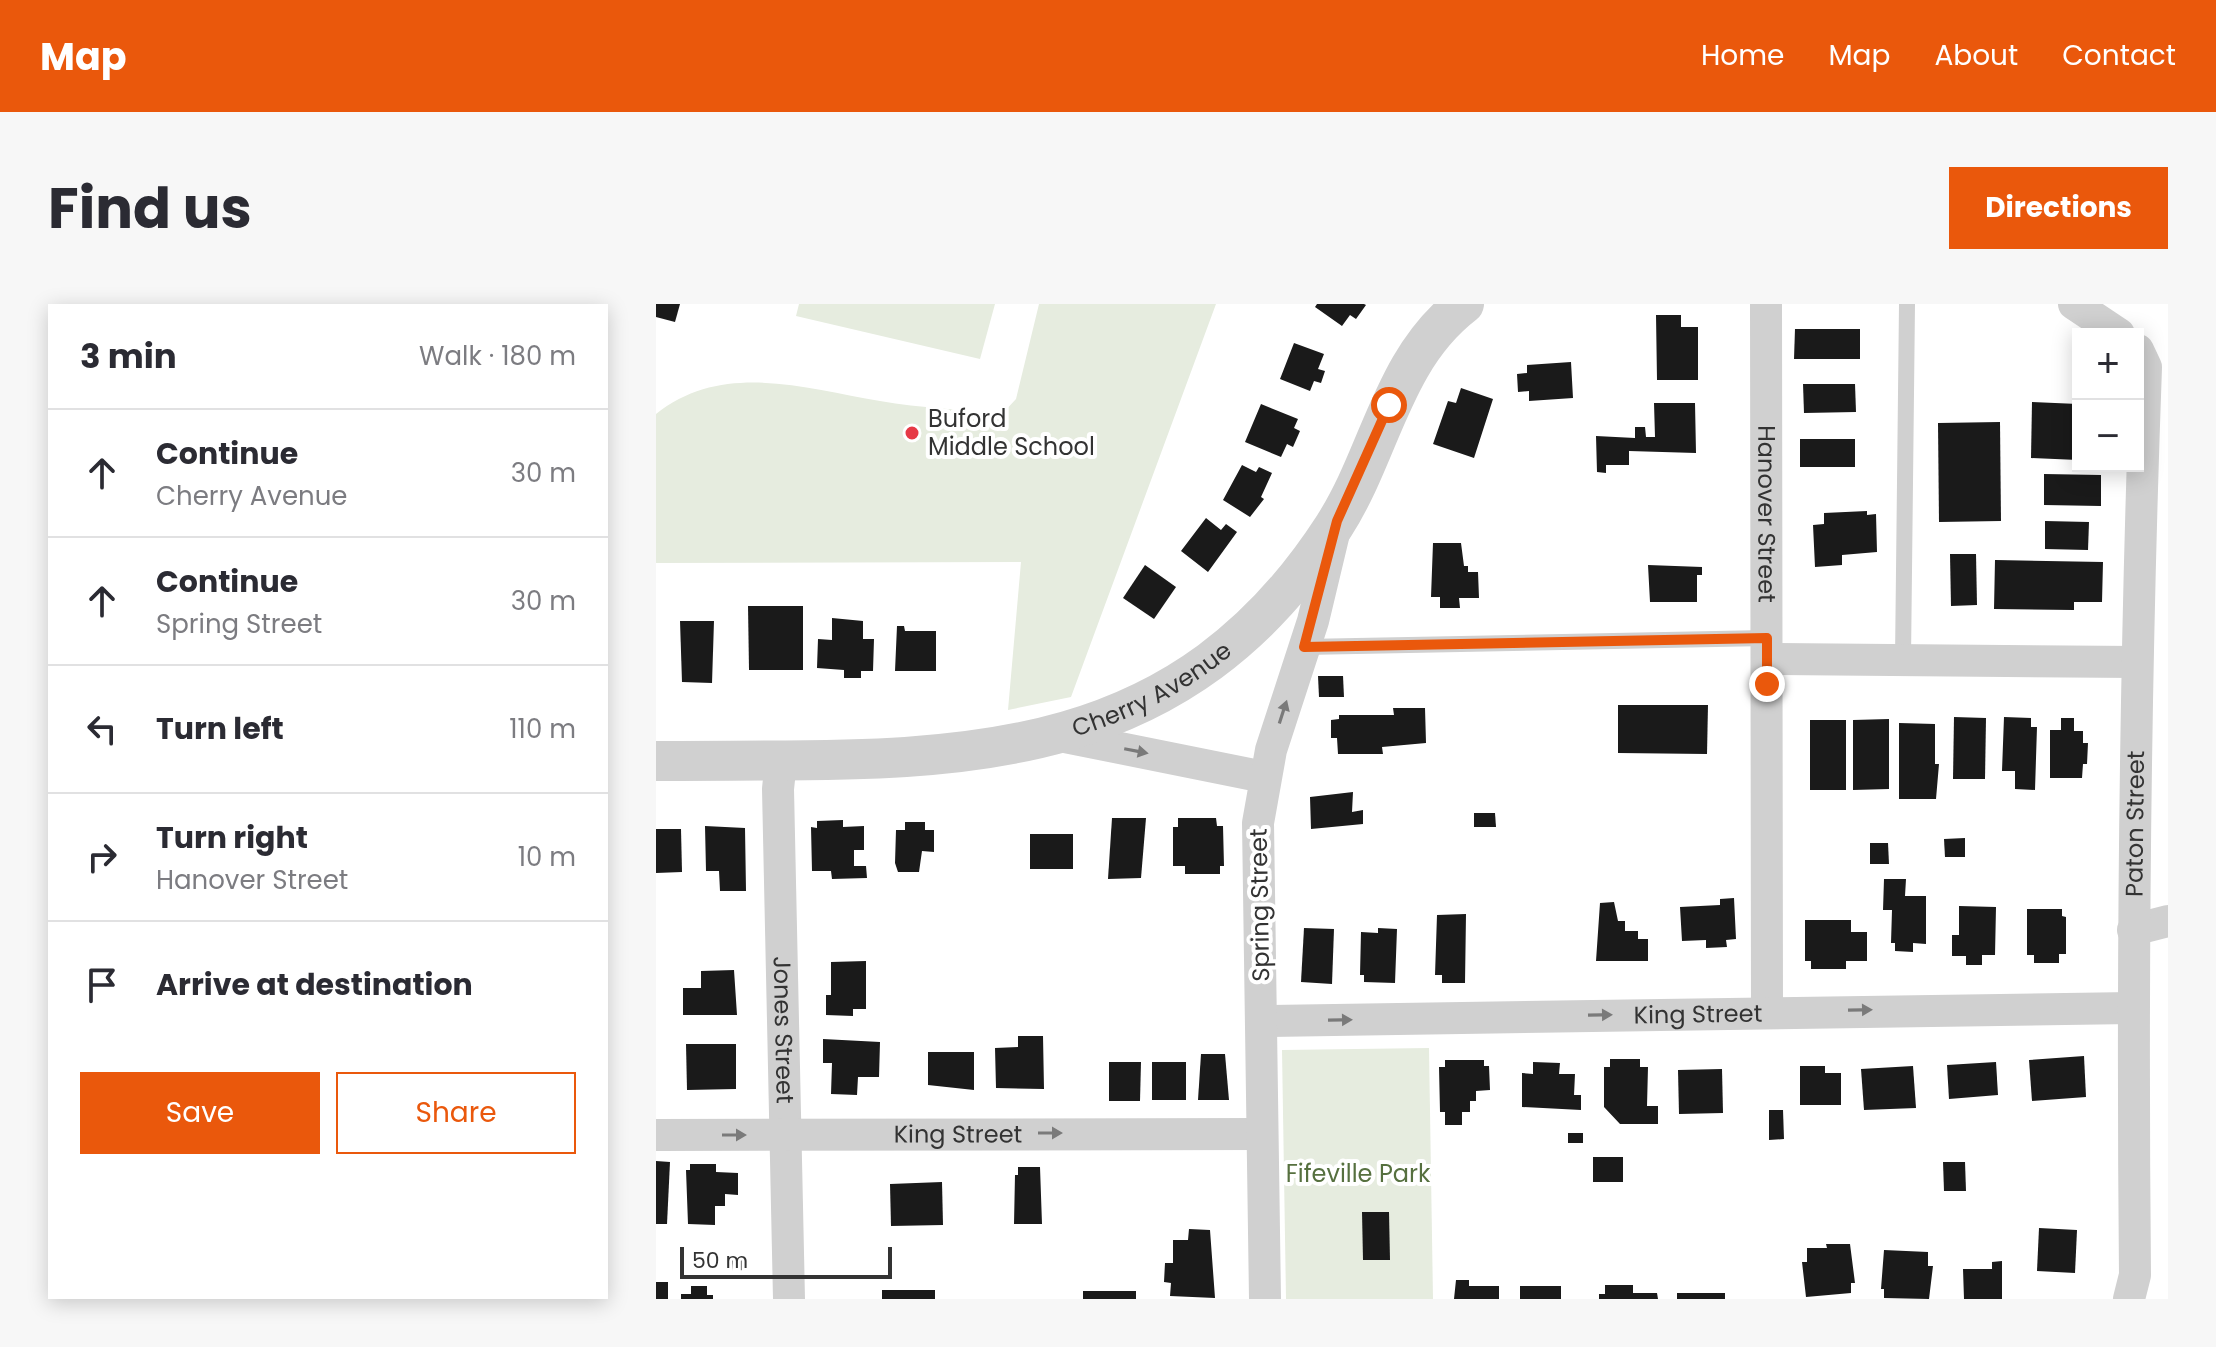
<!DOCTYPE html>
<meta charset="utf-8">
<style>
:root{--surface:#fff;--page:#f7f7f7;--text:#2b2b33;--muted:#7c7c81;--line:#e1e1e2;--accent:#ea580c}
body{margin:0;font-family:Poppins,sans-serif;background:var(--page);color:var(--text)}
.controls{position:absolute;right:24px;top:24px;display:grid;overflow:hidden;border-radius:0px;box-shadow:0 4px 20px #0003}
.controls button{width:72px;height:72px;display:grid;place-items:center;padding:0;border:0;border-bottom:2px solid var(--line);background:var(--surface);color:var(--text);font:40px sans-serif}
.scale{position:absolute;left:24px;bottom:20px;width:212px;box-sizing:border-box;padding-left:8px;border:4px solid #333;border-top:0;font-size:22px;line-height:28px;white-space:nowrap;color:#333;-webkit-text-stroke:6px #fff;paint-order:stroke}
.stop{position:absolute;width:24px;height:24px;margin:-18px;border:6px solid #ea580c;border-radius:50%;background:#fff}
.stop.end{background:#ea580c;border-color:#fff;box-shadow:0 2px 8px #0008}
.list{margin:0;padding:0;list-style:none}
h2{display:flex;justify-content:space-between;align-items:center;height:104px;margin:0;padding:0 32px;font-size:34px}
h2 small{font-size:26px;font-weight:400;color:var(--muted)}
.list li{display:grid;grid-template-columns:52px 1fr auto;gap:24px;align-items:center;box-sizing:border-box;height:128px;padding:0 32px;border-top:2px solid var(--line)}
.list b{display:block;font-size:30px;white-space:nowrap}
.list p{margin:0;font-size:26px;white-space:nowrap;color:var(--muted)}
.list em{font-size:26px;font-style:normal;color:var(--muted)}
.actions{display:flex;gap:16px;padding:24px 32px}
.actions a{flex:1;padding:18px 0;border:2px solid var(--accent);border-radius:0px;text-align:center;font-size:28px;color:var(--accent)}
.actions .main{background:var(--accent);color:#fff}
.icon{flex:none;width:44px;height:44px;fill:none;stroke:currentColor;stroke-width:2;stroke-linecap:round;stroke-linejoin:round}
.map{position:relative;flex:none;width:1512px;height:995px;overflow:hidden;border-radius:0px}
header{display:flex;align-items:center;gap:48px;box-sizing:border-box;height:112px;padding:0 40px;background:var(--accent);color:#fff}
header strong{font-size:38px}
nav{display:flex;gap:44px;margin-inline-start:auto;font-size:28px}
.intro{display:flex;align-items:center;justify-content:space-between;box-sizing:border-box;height:192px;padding:0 48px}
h1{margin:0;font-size:56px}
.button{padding:20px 36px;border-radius:0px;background:var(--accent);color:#fff;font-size:28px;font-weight:700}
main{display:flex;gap:48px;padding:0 48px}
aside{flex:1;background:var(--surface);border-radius:0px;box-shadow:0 4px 20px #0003}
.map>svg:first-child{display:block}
.green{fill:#e6ecdf}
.building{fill:#1a1a1a}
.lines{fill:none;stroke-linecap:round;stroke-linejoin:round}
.service{stroke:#d0d0d0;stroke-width:16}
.minor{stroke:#d0d0d0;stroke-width:32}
.tertiary{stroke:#d0d0d0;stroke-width:40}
.oneway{fill:#7a7a7a}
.route{stroke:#ea580c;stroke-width:10}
.poi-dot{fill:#e63946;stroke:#fff;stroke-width:3}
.labels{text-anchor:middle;stroke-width:8;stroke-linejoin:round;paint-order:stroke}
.poi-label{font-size:24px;fill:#333;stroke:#fff;text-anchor:start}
.street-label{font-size:24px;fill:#333;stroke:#fff}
.park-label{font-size:24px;fill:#56703f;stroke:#fff}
</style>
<header>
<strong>Map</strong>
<nav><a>Home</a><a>Map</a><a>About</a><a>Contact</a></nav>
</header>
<div class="intro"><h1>Find us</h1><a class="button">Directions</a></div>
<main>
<aside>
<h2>3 min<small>Walk · 180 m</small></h2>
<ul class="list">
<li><svg class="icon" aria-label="ahead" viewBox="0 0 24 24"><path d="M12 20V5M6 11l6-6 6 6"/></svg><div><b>Continue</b><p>Cherry Avenue</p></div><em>30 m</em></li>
<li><svg class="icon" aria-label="ahead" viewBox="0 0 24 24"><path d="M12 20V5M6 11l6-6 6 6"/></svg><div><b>Continue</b><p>Spring Street</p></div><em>30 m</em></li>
<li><svg class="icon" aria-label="left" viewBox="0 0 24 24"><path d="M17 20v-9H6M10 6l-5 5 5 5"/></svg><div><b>Turn left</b></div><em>110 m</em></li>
<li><svg class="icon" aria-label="right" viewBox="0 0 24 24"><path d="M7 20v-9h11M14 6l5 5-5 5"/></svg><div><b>Turn right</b><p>Hanover Street</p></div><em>10 m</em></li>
<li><svg class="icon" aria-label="arrive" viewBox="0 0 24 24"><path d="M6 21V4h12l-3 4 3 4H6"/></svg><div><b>Arrive at destination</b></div></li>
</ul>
<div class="actions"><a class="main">Save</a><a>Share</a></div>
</aside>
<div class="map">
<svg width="1512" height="995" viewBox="0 0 1512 995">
<rect width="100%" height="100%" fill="#fff"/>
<g class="green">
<path d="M143,0h196l-15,55 -184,-43z"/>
<path d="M383,0h177l-145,393 -63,13 13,-148 -365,1v-149c66,-53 149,-26 224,-13 41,7 82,9 123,12l13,-14z"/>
<path d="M773,744l4,251h-147l-4,-249z"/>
</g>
<g class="building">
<path d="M0,0h24l-5,18 -19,-5z"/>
<path d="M661,0h47l2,1 -10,14 -6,-4 -8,11 -27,-19z"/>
<path d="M1000,11h25v12h17v53h-41z"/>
<path d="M1139,25h65v30h-66z"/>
<path d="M638,39l30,11 -6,15 7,2 -4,12 -7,-2 -4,10 -30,-12z"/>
<path d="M915,58l2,36 -44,3v-10l-11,1 -1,-18 10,-1v-8z"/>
<path d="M1147,80h52l1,28 -52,1z"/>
<path d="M805,84l32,11 -19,59 -41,-14 15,-43 8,2z"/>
<path d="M1376,98l46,2v56l-47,-2z"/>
<path d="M998,99h41l1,50 -67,-2v14h-23v8l-9,-1 -1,-36 39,2v-11h10l1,10h9z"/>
<path d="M605,100l37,15 -4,9 6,3 -7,16 -6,-3 -6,13 -36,-15z"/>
<path d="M1344,118l1,99 -62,1 -1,-99z"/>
<rect x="1144" y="135" width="55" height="28"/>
<path d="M586,161l14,7 3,-5 13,6 -11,24 3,2 -14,18 -27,-17z"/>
<path d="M1388,170l57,1v31l-57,-1z"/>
<path d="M1211,207v4l9,-1 1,38 -35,3v10l-27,2 -2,-42 11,-1v-11z"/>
<path d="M550,214l15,12 5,-6 11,8 -29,40 -27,-21z"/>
<path d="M1389,217l44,1 -1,28 -43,-1z"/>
<path d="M777,239h28l3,23h4v6h10l1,26h-20l1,10h-20v-11h-9z"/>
<path d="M1294,250h26l1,51 -26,1z"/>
<path d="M1339,256l108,2 -1,40h-28v8l-80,-1z"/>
<path d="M489,261l31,22 -22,32 -31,-21z"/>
<path d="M992,261l54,2v8h-5v27h-47z"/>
<path d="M92,302h55v64h-54z"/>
<path d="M176,314l31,3v18h11l-1,32h-12v7h-17v-8l-27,-2 1,-29 14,1z"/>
<path d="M24,317h34l-2,62 -30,-1z"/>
<path d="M241,322h7l1,5h31v40h-41z"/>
<path d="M662,372h25l1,21h-25z"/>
<path d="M962,401h90l-1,49 -89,-1z"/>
<path d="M737,404h32l1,35 -44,4 1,7h-45l-1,-16h-6v-18l8,-1v-4h55z"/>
<path d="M1298,413l32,1 -1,61h-32z"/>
<path d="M1348,413l27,1v9h6l-2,63 -20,-1v-18h-13z"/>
<path d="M1405,414h13v13h9v12h5l-1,21h-4l-1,14h-32v-48h11z"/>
<path d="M1233,415v70l-36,1v-70z"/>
<rect x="1154" y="416" width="36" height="70"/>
<path d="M1243,419l36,1v40h4l-3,35h-37z"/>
<path d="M697,488l-1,20 11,-2v14l-52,5 -1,-32z"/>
<path d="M818,509h21l1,14h-22z"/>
<path d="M456,514h34l-5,60 -33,1z"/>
<path d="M522,514h38l1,8h6l1,40h-4v8h-35v-8h-12v-39h5z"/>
<path d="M187,516v7l21,-1v24h-10v16h12l1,12 -35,1 -1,-8h-19l-1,-44 6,1v-7z"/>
<path d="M249,518h20v8h9v22l-12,-1 -3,21h-21l-3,-9 1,-33h9z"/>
<path d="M49,522l40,2 1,63h-26l-1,-20h-13z"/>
<path d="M0,525h25l1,43 -26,1z"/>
<rect x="374" y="530" width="43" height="35"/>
<path d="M1309,534v19h-20l-1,-18z"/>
<path d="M1214,539h18l1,21h-19z"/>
<path d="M1228,575h22l-1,17h21v48l-13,-1v9l-18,-1v-8h-4l1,-33h-9z"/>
<path d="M1078,594l2,41 -10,1 1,7 -21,1v-8l-24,1 -2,-34 40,-2v-6z"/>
<path d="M958,598l4,19h7v10h13v8h10v22h-52l4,-58z"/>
<path d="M1303,602l37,1 -1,48h-13v10h-16v-9h-14v-21h7z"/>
<path d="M1371,605h35v7l4,1v37h-7v9h-25v-8h-7z"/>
<path d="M810,610l-1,69h-23v-8h-7l2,-60z"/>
<path d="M1149,616h46v12h16v29h-21v8h-35v-8h-6z"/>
<path d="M648,624l30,1 -2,55 -31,-2z"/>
<path d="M722,624l19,1 -2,54 -31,-1v-7h-4l1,-43 17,1z"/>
<path d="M210,657v48h-13v7l-27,-1v-20h5v-33z"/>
<path d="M78,666l3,45h-54v-27h18v-17z"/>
<path d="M362,732h25l1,53 -48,-1 -1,-40 23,-1z"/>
<path d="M167,735l57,3 -1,35h-21l-1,18 -26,-1 1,-31h-9z"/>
<path d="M30,740h50v45l-49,1z"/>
<path d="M272,748h46v38l-46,-5z"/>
<path d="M545,750h24l4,46h-31z"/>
<path d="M1428,752l2,41 -54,4 -3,-41z"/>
<path d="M954,755h30v8h8l-1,39h11v18h-38l-16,-17v-40h6z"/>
<path d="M789,756h39v6h5l1,24 -14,1v10h-6v11h-8v13h-17v-13h-5l-1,-45h6z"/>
<path d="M453,758h32l-1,39h-31z"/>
<rect x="496" y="758" width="34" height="38"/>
<path d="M877,758l27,1 -1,11h16l-1,21h7v15l-59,-3v-34l11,1z"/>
<path d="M1340,758l2,33 -49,4 -2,-34z"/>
<path d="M1144,762h25v7h16v32h-41z"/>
<path d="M1257,762l3,42 -52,2 -3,-41z"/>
<path d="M1066,765l1,44 -44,1 -1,-44z"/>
<path d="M1113,806h14l1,29 -15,1z"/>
<rect x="912" y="829" width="15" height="10"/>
<rect x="937" y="853" width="30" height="25"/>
<path d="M0,857l14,1 -3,62h-11z"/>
<path d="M1287,858h22l1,29h-22z"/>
<path d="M34,860h26v8l22,1v22l-13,-1v12h-10v19l-27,-1 -2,-54h4z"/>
<path d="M362,863h22l2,57h-28l1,-49h3z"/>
<path d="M286,878l1,43 -52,1 -1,-42z"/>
<path d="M706,908h27l1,48h-27z"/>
<path d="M1383,924l38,2 -2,43 -38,-2z"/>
<path d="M533,925l21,1 5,68 -45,-2 1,-13 -7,-1 1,-19h8v-23h15z"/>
<path d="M1170,940h24l5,39h-4v10l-45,4 -4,-35h5v-14h20z"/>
<path d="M1228,946l44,2v14h5l-4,33 -45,-1v-9h-3z"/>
<path d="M76,954h12v12l-11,1z"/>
<path d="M1346,957v38h-38l-1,-30h29v-7z"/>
<path d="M800,976h13v6h30v13h-45z"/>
<rect x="0" y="978" width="12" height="17"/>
<path d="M949,981h28v8h24l1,6h-59v-5h6z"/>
<path d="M35,982h16v9h6v4h-32v-5h10z"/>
<rect x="864" y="982" width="41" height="13"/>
<rect x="226" y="986" width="53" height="9"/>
<rect x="427" y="987" width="53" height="8"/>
<rect x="1021" y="989" width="48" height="6"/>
</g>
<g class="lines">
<g class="service">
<path d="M648,343l463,-9"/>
<path d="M1247,356l4,-356"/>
</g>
<g class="minor">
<path id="s1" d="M1110,0l1,708"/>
<path d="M1418,0l45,30"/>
<path d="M1111,355l370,3"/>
<path d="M404,432l204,41"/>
<path id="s2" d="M125,456l-3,29 11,510"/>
<path d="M1477,626l35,-9"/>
<path id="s3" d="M606,717l870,-13"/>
<path id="s4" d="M0,831l606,-1"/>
<path d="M609,995l-7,-476 13,-73 42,-129 22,-92"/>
<path id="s5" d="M1473,995l6,-24c-3,-303 0,-606 11,-908l-8,-17"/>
</g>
<path class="tertiary" id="s6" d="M0,457c270,-3 511,24 678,-235 47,-73 57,-166 130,-222"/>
</g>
<defs><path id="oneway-solid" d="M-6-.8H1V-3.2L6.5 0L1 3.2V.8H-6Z" transform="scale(2)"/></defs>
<g class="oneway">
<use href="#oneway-solid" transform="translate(627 408) rotate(-72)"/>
<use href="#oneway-solid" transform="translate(480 447) rotate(11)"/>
<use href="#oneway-solid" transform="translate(1204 706) rotate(-1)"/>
<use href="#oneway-solid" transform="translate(944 711) rotate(-1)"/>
<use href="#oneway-solid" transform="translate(684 716) rotate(-1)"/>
<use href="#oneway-solid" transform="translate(394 829)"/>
<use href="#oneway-solid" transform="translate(78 831)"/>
</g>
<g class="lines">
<path class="route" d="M733,101l-52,116 -33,126 463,-9v46"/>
</g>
<circle class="poi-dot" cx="256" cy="129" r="8"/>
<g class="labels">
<g class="poi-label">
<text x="272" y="123">Buford<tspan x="272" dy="28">Middle School</tspan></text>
</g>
<g class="street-label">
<text dy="8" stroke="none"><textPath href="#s1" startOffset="210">Hanover Street</textPath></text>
<text dy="8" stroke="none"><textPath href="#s6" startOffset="508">Cherry Avenue</textPath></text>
<text dy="8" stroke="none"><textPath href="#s5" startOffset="476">Paton Street</textPath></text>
<text transform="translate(604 601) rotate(-91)" y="8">Spring Street</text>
<text dy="8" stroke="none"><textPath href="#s3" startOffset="436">King Street</textPath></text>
<text dy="8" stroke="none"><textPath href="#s2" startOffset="270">Jones Street</textPath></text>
<text dy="8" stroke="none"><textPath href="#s4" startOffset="302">King Street</textPath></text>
</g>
<g class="park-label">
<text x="702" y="878">Fifeville Park</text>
</g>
</g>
</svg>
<div class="controls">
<button>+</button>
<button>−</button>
</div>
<div class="scale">50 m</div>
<div class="stop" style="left:733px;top:101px"></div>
<div class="stop end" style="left:1111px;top:380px"></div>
</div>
</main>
